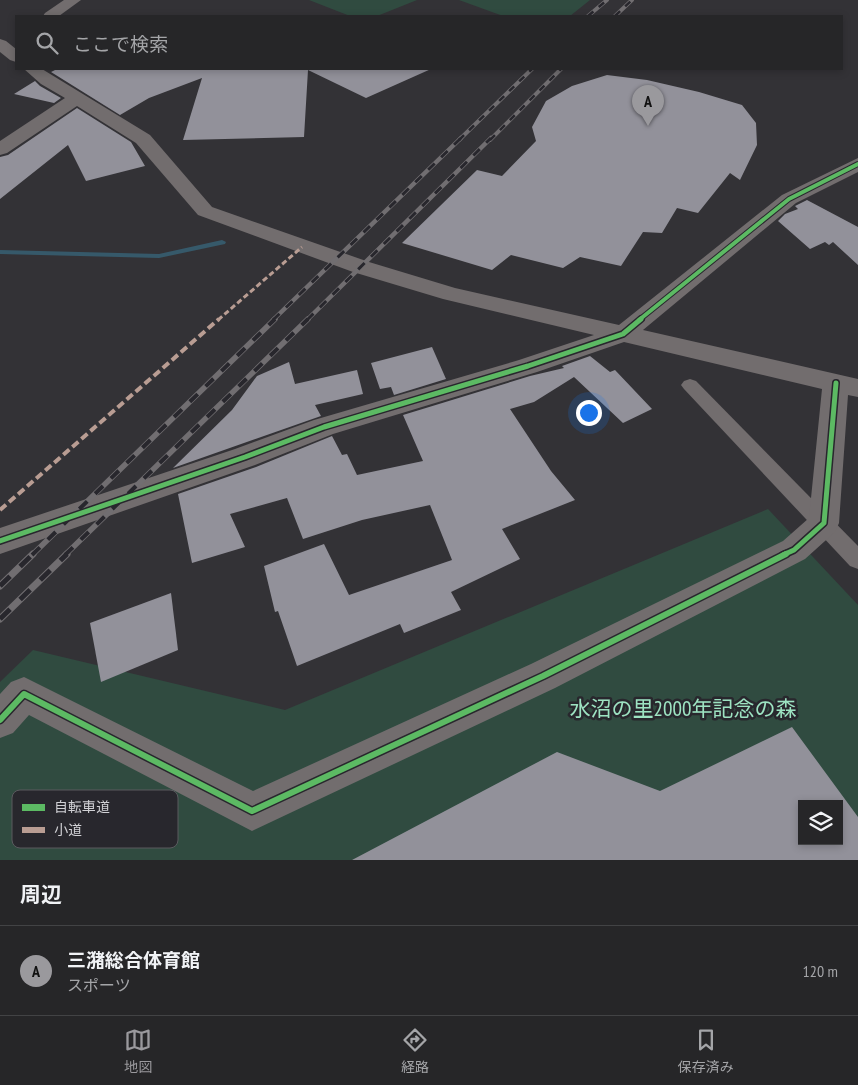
<!DOCTYPE html>
<html lang="ja">
<meta charset="utf-8">
<style>
:root{--surface:#262628;--page:#323234;--text:#f1f3f6;--muted:#a4a5a8;--line:#424345;--accent:#9a999d}
body{margin:0;font-family:"PT Sans Narrow","Noto Sans JP",sans-serif;background:var(--page);color:var(--text)}
.controls{position:absolute;right:15px;bottom:15px;display:grid;overflow:hidden;border-radius:0px;box-shadow:0 2px 8px #0003}
.controls button{width:45px;height:45px;display:grid;place-items:center;padding:0;border:0;border-bottom:1px solid var(--line);background:var(--surface);color:var(--text);font:25px sans-serif}
.you{position:absolute;left:588px;top:412px;width:18px;height:18px;margin:-12px;border:4px solid #fff;border-radius:50%;background:#1a73e8;box-shadow:0 0 0 8px #1a73e833}
.badge{display:grid;place-items:center;width:32px;height:32px;border-radius:50%;background:var(--accent);color:#111;font-size:16px;font-weight:700}
.pin{position:absolute;translate:-50% -41px;filter:drop-shadow(0 1px 2px #0008)}
.pin::after{content:'';position:absolute;top:26px;width:18px;height:15px;background:inherit;clip-path:polygon(0 0,100% 0,50% 100%)}
.list{margin:0;padding:0;list-style:none}
h2{display:flex;justify-content:space-between;align-items:center;height:65px;margin:0;padding:0 20px;font-size:21px}
h2 small{font-size:16px;font-weight:400;color:var(--muted)}
.list li{display:grid;grid-template-columns:32px 1fr auto;gap:15px;align-items:center;box-sizing:border-box;height:90px;padding:0 20px;border-top:1px solid var(--line)}
.list b{display:block;font-size:19px;white-space:nowrap}
.list p{margin:0;font-size:16px;white-space:nowrap;color:var(--muted)}
.list em{font-size:16px;font-style:normal;color:var(--muted)}
.icon{flex:none;width:28px;height:28px;fill:none;stroke:currentColor;stroke-width:2;stroke-linecap:round;stroke-linejoin:round}
.map{position:relative;flex:none;width:858px;height:860px;overflow:hidden}
.search{position:absolute;background:var(--surface);box-shadow:0 2px 8px #0003;left:15px;right:15px;top:15px;height:55px;display:flex;align-items:center;gap:12px;box-sizing:border-box;padding:0 18px;border-radius:0px;color:var(--muted);font-size:19px}
.sheet{height:155px;background:var(--surface)}
nav{display:flex;justify-content:space-around;align-items:center;box-sizing:border-box;height:70px;border-top:1px solid var(--line);background:var(--surface);font-size:14px;color:var(--muted)}
nav a{display:grid;justify-items:center;gap:2px}
nav .on{color:var(--accent)}
.map>svg:first-child{display:block}
.green{fill:#304b40;fill-rule:evenodd}
.lines{fill:none;stroke-linecap:round;stroke-linejoin:round}
.stream{fill:#36596a;fill-rule:evenodd}
.building{fill:#92919a;fill-rule:evenodd}
.lane{fill:#726d6e;fill-rule:evenodd}
.street{fill:#726d6e;fill-rule:evenodd}
.rail-far3-casing{stroke:#716e71;stroke-width:4}
.rail-far2-casing{stroke:#716e71;stroke-width:4.5}
.rail-far1-casing{stroke:#716e71;stroke-width:5.5}
.rail-casing{stroke:#716e71;stroke-width:7}
.rail-far3{stroke:#28272d;stroke-width:2.5;stroke-dasharray:7;stroke-linecap:butt}
.rail-far2{stroke:#28272d;stroke-width:3;stroke-dasharray:9;stroke-linecap:butt}
.rail-far1{stroke:#28272d;stroke-width:4;stroke-dasharray:11;stroke-linecap:butt}
.rail{stroke:#28272d;stroke-width:5;stroke-dasharray:14;stroke-linecap:butt}
.quiet-far1{stroke:#b99d93;stroke-width:3;stroke-dasharray:5.5 3;stroke-linecap:butt}
.quiet{stroke:#b99d93;stroke-width:4;stroke-dasharray:8 4;stroke-linecap:butt}
.cycleway-far2-casing{stroke:#28272d;stroke-width:6}
.cycleway-far1-casing{stroke:#28272d;stroke-width:8}
.cycleway-casing{stroke:#28272d;stroke-width:9}
.cycleway-far2{stroke:#5cba63;stroke-width:4}
.cycleway-far1{stroke:#5cba63;stroke-width:5}
.cycleway{stroke:#5cba63;stroke-width:6}
.labels{text-anchor:middle;stroke-width:5;stroke-linejoin:round;paint-order:stroke}
.near-park-label{font-size:21px;fill:#9de3c2;stroke:#28272d}
.key{fill:#28272d;stroke:#5b5a5f;stroke-width:1}
.key-label{font-size:14px;fill:#d1d1d5}
</style>
<div class="map">
<svg width="858" height="860" viewBox="0 0 858 860">
<rect width="100%" height="100%" fill="#333236"/>
<g class="green">
<path d="M309,0h108l-40,16h-27z"/>
<path d="M459,0h131l-20,16h-67z"/>
<path d="M768,509l90,96v255h-858v-178l33,-32 252,60zM802,804h37v37h-37z"/>
</g>
<g class="lines">
<path class="stream" d="M222,240l4,2 -1,2 -66,14 -159,-4v-4l159,4z"/>
</g>
<g class="building">
<path d="M57,69h374l-65,29 -58,-28 -4,67 -121,3 19,-62 -53,20 -29,17 -69,-43z"/>
<path d="M607,75l40,5 52,12 43,13 14,18 1,22 -17,35 -10,-7 -32,40 -21,-5 -15,25 -19,-1 -22,34 -41,-9 -17,11 -52,-13 -19,15 -90,-27 75,-73 25,6 34,-35 -4,-14 14,-26 26,-15z"/>
<path d="M35,81l5,5 21,12 -7,5 -40,-9z"/>
<path d="M77,108l54,34 14,24 -59,15 -18,-36 -68,54v-42l8,-2z"/>
<path d="M807,200l51,27v38l-25,-23 -4,3 -4,-3 -15,7 -32,-28 7,-7 13,-5 -3,-3z"/>
<path d="M432,347l14,32 -52,16 -3,-8 -11,2 -9,-26z"/>
<path d="M590,356l20,16 5,-2 37,39 -29,14 -49,-46 -40,25 -24,7 41,62 24,29 -73,29 18,30 -69,33 10,18 -57,23 -4,-9 -103,42 -19,-55 -3,1 -11,-46 60,-22 25,51 103,-35 -22,-55 -68,15 -59,19 -16,-41 -57,16 15,33 -53,16 -14,-69 78,-27 76,-31 10,19 5,-1 10,21 66,-14 -20,-46 127,-39 34,-8 -2,-2z"/>
<path d="M289,362l6,22 62,-14 6,24 -48,11 6,11 -148,52 59,-58 25,-34z"/>
<path d="M171,593l7,57 -77,32 -11,-59z"/>
<path d="M792,727l66,90v43h-506l205,-108 103,39zM802,804h37v37h-37z"/>
</g>
<g class="lines">
<path class="lane" d="M690,379l6,2 162,165v23l-8,-3 -166,-177 -3,-4 3,-4z"/>
<g class="street">
<path d="M64,0h17l-22,16h-16l2,-3z"/>
<path d="M0,39l6,2 10,8v13l-6,-2 -10,-8z"/>
<path d="M24,69h18l108,66 62,72 157,55 86,26 164,37 163,-130 76,-37v14l-62,31 -153,127 215,49v18l-10,-2 -9,128 -4,9 -30,27 -250,129 -303,143 -223,-116 -16,18 -13,5v-44l11,-12 13,-5 229,114 278,-127 252,-123 26,-23 13,-129 -198,-47 -87,30 -204,62 -78,31 -255,89v-26l235,-79 79,-29 205,-60 75,-25 -151,-36 -90,-27 -155,-57 -62,-72 -59,-37 -70,47 -7,2v-14l65,-43 -24,-14z"/>
</g>
<defs>
<g id="rail-far3">
<path d="M588,16l19,-16"/>
<path d="M615,16l17,-16"/>
<path d="M459,140l73,-71"/>
<path d="M490,140l71,-71"/>
</g>
<g id="rail-far2">
<path d="M273,320l188,-182"/>
<path d="M307,320l184,-182"/>
</g>
<g id="rail-far1">
<path d="M32,555l243,-236"/>
<path d="M65,555l243,-236"/>
</g>
<g id="rail">
<path d="M0,586l33,-32"/>
<path d="M0,619l67,-65"/>
</g>
</defs>
<use href="#rail-far3" class="rail-far3-casing"/>
<use href="#rail-far2" class="rail-far2-casing"/>
<use href="#rail-far1" class="rail-far1-casing"/>
<use href="#rail" class="rail-casing"/>
<use href="#rail-far3" class="rail-far3"/>
<use href="#rail-far2" class="rail-far2"/>
<use href="#rail-far1" class="rail-far1"/>
<use href="#rail" class="rail"/>
<path class="quiet-far1" d="M218,320l84,-73"/>
<path class="quiet" d="M0,510l219,-191"/>
<defs>
<path id="cycleway-far2" d="M639,320l150,-121 69,-35"/>
<g id="cycleway-far1">
<path d="M0,541l245,-84 79,-30 204,-61 95,-32 18,-15"/>
<path d="M783,555l11,-5 30,-27 12,-140"/>
</g>
<path id="cycleway" d="M0,720l24,-26 228,117 291,-135 243,-122"/>
</defs>
<use href="#cycleway-far2" class="cycleway-far2-casing"/>
<use href="#cycleway-far1" class="cycleway-far1-casing"/>
<use href="#cycleway" class="cycleway-casing"/>
<use href="#cycleway-far2" class="cycleway-far2"/>
<use href="#cycleway-far1" class="cycleway-far1"/>
<use href="#cycleway" class="cycleway"/>
</g>
<g class="labels">
<g class="near-park-label">
<text x="683" y="716">水沼の里2000年記念の森</text>
</g>
</g>
<rect x="12" y="790" width="166" height="58" rx="8" class="key"/>
<rect x="22" y="804" width="23" height="7" fill="#5cba63"/>
<rect x="22" y="827" width="23" height="6" fill="#b99d93"/>
<g class="key-label">
<text x="54" y="812">自転車道</text>
<text x="54" y="835">小道</text>
</g>
</svg>
<div class="controls">
<button><svg class="icon" aria-label="layers" viewBox="0 0 24 24"><path d="M12 4l9 5-9 5-9-5zM3 14l9 5 9-5"/></svg></button>
</div>
<div class="you"></div>
<div class="pin badge" style="left:648px;top:126px">A</div>
<div class="search"><svg class="icon" aria-label="search" viewBox="0 0 24 24"><circle cx="10" cy="10" r="6"/><path d="M15 15l6 6"/></svg>ここで検索</div>
</div>
<section class="sheet">
<h2>周辺<small></small></h2>
<ul class="list">
<li><span class="badge">A</span><div><b>三潴総合体育館</b><p>スポーツ</p></div><em>120 m</em></li>
</ul>
</section>
<nav>
<a class="on"><svg class="icon" aria-label="map" viewBox="0 0 24 24"><path d="M3 6l6-2 6 2 6-2v14l-6 2-6-2-6 2zM9 4v14M15 6v14"/></svg>地図</a>
<a><svg class="icon" aria-label="directions" viewBox="0 0 24 24"><path d="M12 3l9 9-9 9-9-9zM9 14v-3h6M13 9l2 2-2 2"/></svg>経路</a>
<a><svg class="icon" aria-label="saved" viewBox="0 0 24 24"><path d="M7 4h10v16l-5-4-5 4z"/></svg>保存済み</a>
</nav>
